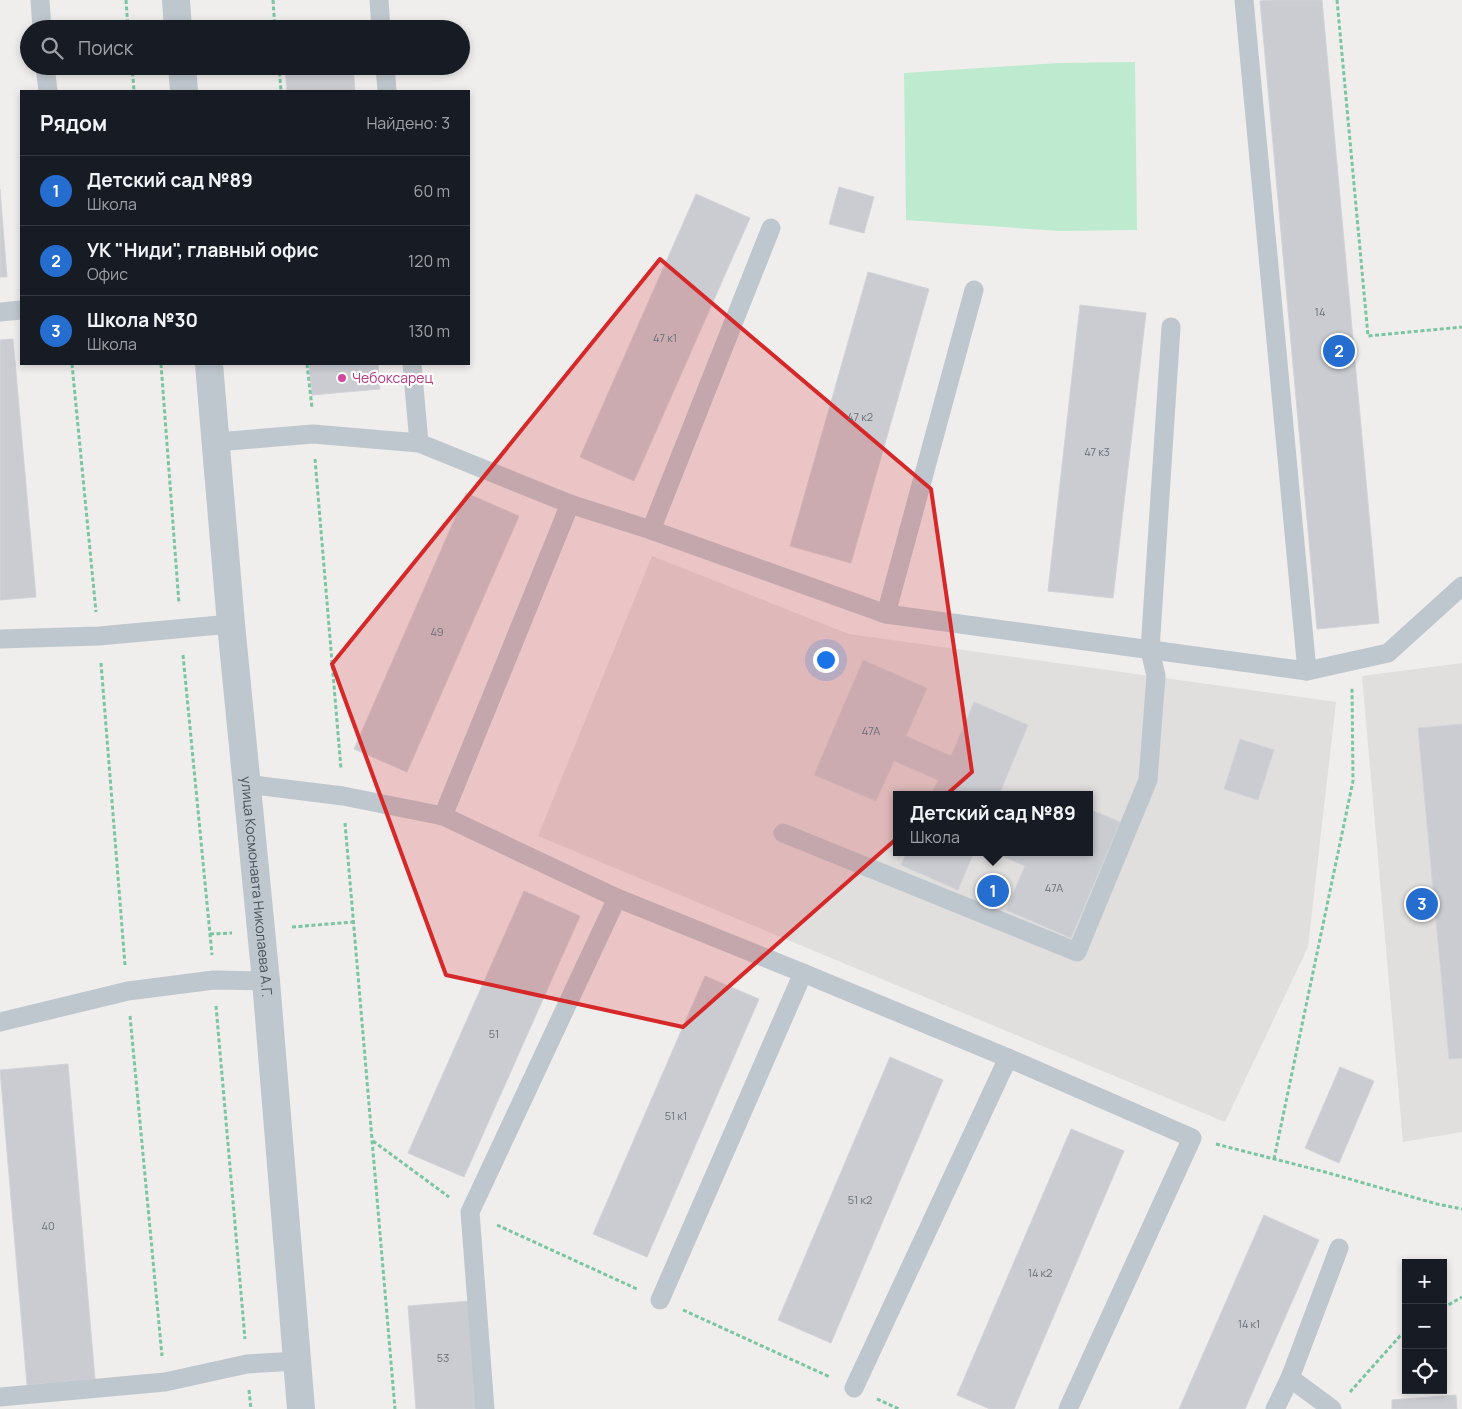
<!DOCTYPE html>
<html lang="ru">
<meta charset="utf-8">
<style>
:root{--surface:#171b24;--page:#20242c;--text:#f1f3f6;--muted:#9ea1a6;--line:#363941;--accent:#266dd0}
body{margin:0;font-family:Manrope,sans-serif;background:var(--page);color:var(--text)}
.controls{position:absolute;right:15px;bottom:15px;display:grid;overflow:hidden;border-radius:0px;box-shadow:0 2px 8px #0003}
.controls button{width:45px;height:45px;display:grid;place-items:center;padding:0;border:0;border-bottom:1px solid var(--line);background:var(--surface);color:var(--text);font:25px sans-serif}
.you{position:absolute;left:825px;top:659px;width:18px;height:18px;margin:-12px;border:4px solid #fff;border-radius:50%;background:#1a73e8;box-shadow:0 0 0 8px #1a73e833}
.badge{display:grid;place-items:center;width:32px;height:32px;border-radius:50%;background:var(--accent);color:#fff;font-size:16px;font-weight:700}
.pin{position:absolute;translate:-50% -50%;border:2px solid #fff;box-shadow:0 1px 5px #0006}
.popup{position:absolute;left:893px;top:791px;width:200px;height:65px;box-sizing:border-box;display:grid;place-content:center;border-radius:0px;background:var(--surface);filter:drop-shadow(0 1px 4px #0005);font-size:16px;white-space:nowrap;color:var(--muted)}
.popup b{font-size:19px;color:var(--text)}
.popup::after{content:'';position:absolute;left:50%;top:100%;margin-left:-10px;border:10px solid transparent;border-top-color:var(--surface)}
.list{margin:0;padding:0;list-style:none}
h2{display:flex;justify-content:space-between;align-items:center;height:65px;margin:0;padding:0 20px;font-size:21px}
h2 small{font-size:16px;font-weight:400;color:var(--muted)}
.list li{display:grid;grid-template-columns:32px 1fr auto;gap:15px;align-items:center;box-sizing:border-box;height:70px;padding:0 20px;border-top:1px solid var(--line)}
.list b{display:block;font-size:19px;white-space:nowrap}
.list p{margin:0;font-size:16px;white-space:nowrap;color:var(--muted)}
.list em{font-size:16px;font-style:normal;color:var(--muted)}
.icon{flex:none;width:28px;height:28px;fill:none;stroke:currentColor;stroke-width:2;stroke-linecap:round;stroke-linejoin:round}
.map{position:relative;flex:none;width:1462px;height:1409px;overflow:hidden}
.search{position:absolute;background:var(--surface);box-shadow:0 2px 8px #0003;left:20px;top:20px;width:450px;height:55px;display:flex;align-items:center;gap:12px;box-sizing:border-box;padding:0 18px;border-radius:28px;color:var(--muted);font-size:19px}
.panel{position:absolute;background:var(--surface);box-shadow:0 2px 8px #0003;left:20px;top:90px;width:450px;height:275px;border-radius:0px}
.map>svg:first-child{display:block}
.education{fill:#e1dede;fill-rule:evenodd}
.green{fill:#beebd0}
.building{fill:#caccd2;stroke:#d1d3d8}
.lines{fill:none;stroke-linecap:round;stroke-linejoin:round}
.path{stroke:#79c6a1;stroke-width:3;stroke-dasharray:4 2.5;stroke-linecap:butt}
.service{stroke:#bfc7ce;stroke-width:19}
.tertiary{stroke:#bfc7ce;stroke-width:28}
.marked{fill:#d62828;fill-opacity:0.2;stroke:#d62828;stroke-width:4;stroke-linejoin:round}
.hotel-dot{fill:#d1479c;stroke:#fff;stroke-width:2}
.labels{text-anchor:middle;stroke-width:4.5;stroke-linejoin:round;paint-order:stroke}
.number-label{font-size:11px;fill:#686f77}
.hotel-label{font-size:14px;fill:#b23c85;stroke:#fff;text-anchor:start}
.street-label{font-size:14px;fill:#475059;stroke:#fff}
</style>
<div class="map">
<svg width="1462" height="1409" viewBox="0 0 1462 1409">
<rect width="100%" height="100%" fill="#f0eded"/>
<g class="education">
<path d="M652,556l197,78 487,68 -28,245 -83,175 -687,-286zM897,795h192v57h-192z"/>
<path d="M1462,663v469l-59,10 -41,-466z"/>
</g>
<path class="green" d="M1135,62l2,168 -78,1 -153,-11 -2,-147 154,-10z"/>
<g class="building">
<path d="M1274,0h48l57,623 -62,6 -57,-628z"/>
<path d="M285,66h68l2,25h-68z"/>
<path d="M839,187l35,10 -10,36 -35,-9z"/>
<path d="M0,189l7,88h-7z"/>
<path d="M696,194l54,24 -116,263 -54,-24z"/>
<path d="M868,272l61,17 -78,274 -61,-17z"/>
<path d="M1080,305l66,8 -33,285 -65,-7z"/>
<path d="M13,339l23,258 -36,3v-260z"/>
<path d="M309,364h69l2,25 -68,6z"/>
<path d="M466,493l53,23 -112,256 -53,-23z"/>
<path d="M863,660l64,28 -21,48 45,20 23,-54 54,23 -29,70h-68l7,-15 -44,-19 -18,40 -62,-26z"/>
<path d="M1462,724v334l-13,1 -31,-331z"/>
<path d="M1240,739l34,11 -16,50 -34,-11z"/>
<path d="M1089,809l31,13 -49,116 -65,-28 19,-44 -33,-14h97z"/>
<path d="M907,852h67l-16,38 -57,-25z"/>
<path d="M524,891l56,25 -116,261 -56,-24z"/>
<path d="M705,976l54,23 -112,258 -54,-23z"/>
<path d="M890,1057l53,23 -112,263 -53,-23z"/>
<path d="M68,1064l27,315 -68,6 -27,-315z"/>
<path d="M1340,1067l34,14 -35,82 -34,-15z"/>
<path d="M1071,1129l53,22 -110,258h-24l-33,-14z"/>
<path d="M1264,1215l55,25 -74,169h-66z"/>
<path d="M470,1301l8,108h-62l-8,-103z"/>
<path d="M1456,1395l1,14h-65v-9z"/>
</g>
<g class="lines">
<g class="path">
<path d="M126,0l2,29"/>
<path d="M273,0l2,29"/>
<path d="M1337,0l31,336 94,-9"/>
<path d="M132,66l2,25"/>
<path d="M279,66l2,25"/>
<path d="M72,364l24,248"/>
<path d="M161,364l18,240"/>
<path d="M307,364l5,44"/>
<path d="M315,459l26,310"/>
<path d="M183,655l29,300"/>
<path d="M101,663l24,302"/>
<path d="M345,823l50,586"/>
<path d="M292,927l61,-5"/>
<path d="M210,934l22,-1"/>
<path d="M216,1006l29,333"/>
<path d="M130,1016l32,340"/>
<path d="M373,1141l76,56"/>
<path d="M1216,1144l109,28 112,32 25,5"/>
<path d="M1274,1159l79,-378 -1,-94"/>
<path d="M497,1225l140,64"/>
<path d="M1443,1308l19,-11"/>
<path d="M683,1310l147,67"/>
<path d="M249,1390l2,19"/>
<path d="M1350,1392l50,-56 6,-4"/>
<path d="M877,1399l22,10"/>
</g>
<g class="service">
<path d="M40,0l2,29"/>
<path d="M379,0l2,29"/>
<path d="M45,66l3,25"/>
<path d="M385,66l2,25"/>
<path d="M0,312l21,-2"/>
<path d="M412,364l7,79"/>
<path d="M216,442l97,-8 106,9 151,61 81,26 235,84 421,57 -63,-671"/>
<path d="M651,530l120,-302"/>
<path d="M886,614l88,-324"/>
<path d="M0,639l99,-3 132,-12"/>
<path d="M1307,671l81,-18 74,-67"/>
<path d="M246,784l97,12 100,20 174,82 186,75 205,85 184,80 -124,271"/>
<path d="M443,816l127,-312"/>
<path d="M783,833l294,119 71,-172 8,-104 -6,-26 21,-323"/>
<path d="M0,1022l128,-31 86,-11 52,1"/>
<path d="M660,1300l143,-327"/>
<path d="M1290,1378l42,31"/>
<path d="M854,1388l154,-330"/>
<path d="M0,1397l165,-15 82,-18 50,-3"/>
<path d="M485,1409l-15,-197 147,-314"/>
<path d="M1275,1409l15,-31 49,-130"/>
</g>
<g class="tertiary">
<path d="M176,0l2,29"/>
<path d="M182,66l2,25"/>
<path id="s1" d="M209,364l22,260 35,357 35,428"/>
</g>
</g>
<path class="marked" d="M660,259l271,230 41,283 -289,255 -237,-52 -114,-311z"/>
<circle class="hotel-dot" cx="342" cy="378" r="5"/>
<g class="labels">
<g class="number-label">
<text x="1320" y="316">14</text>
<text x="665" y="342">47 к1</text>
<text x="860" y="421">47 к2</text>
<text x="1097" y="456">47 к3</text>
<text x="437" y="636">49</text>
<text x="871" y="735">47А</text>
<text x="1054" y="892">47А</text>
<text x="494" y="1038">51</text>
<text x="676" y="1120">51 к1</text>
<text x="860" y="1204">51 к2</text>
<text x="48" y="1230">40</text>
<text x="1040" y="1277">14 к2</text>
<text x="1249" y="1328">14 к1</text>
<text x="443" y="1362">53</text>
</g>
<g class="hotel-label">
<text x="352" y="383">Чебоксарец</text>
</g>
<g class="street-label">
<text dy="5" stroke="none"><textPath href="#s1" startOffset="525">улица Космонавта Николаева А.Г.</textPath></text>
</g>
</g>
</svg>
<div class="controls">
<button>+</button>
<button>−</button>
<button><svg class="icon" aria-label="locate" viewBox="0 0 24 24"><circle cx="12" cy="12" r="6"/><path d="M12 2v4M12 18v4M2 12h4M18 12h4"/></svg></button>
</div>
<div class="you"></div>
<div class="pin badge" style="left:993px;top:891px">1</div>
<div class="popup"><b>Детский сад №89</b>Школа</div>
<div class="pin badge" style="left:1339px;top:351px">2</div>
<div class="pin badge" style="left:1422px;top:904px">3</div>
<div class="search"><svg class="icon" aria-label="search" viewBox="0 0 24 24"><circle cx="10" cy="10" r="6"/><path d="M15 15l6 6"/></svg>Поиск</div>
<section class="panel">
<h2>Рядом<small>Найдено: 3</small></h2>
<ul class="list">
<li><span class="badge">1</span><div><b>Детский сад №89</b><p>Школа</p></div><em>60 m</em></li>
<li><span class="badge">2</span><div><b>УК &quot;Ниди&quot;, главный офис</b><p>Офис</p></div><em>120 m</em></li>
<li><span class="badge">3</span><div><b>Школа №30</b><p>Школа</p></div><em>130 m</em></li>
</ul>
</section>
</div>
